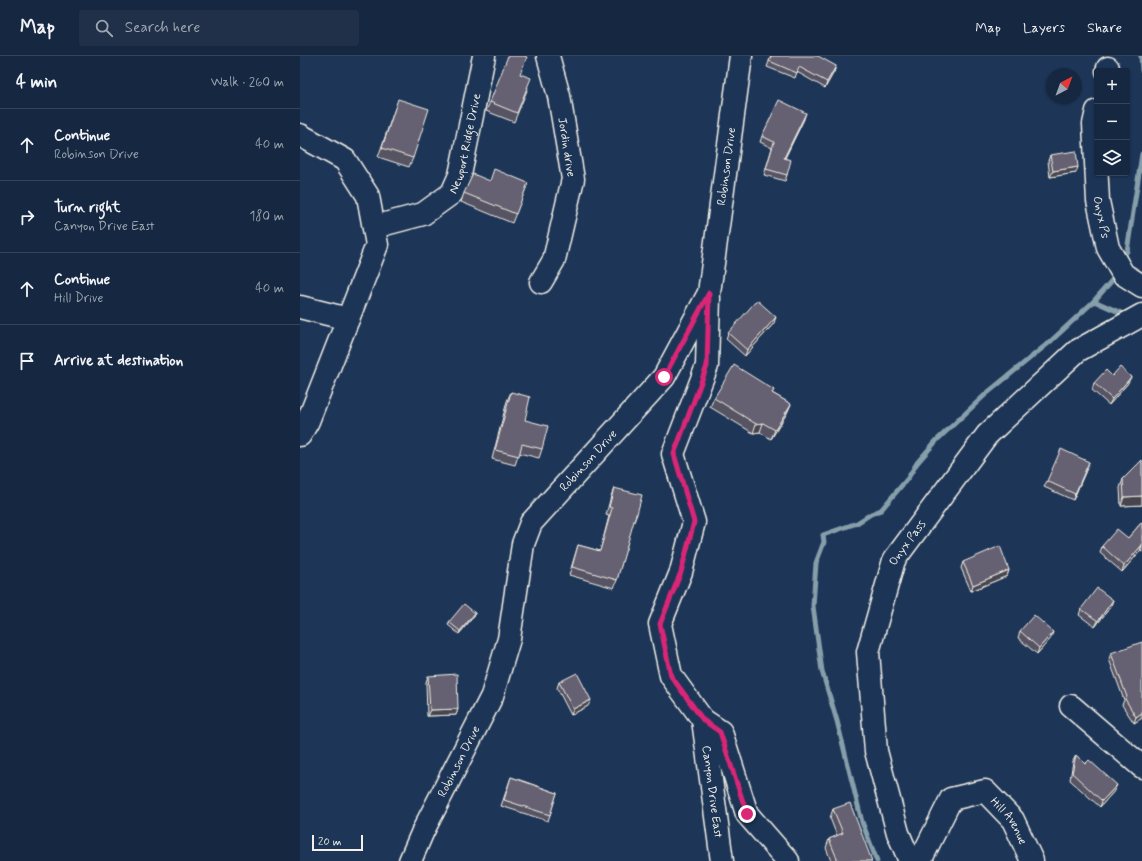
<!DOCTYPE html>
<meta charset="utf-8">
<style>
:root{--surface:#162841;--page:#1f3048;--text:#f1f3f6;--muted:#9ea6b1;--line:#35445a}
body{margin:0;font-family:Mynerve,sans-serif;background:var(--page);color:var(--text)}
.controls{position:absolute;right:12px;top:12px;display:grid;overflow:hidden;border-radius:4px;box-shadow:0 1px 3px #0004}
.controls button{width:36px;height:36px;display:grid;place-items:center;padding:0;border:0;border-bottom:1px solid var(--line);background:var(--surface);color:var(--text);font:20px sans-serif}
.compass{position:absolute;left:746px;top:12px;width:36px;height:36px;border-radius:50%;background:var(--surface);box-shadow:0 1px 3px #0004;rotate:41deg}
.scale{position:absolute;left:12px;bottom:10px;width:51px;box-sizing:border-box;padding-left:4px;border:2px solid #f4f1e8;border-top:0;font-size:11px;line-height:14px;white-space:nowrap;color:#f4f1e8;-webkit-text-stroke:3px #1d3557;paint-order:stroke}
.stop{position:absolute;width:12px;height:12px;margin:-9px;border:3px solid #db2777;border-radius:50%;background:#fff}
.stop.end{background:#db2777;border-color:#fff;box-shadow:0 1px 4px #0008}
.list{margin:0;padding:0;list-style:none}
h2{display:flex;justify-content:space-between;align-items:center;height:52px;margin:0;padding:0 16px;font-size:17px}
h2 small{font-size:13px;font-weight:400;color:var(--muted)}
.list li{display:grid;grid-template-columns:26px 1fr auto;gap:12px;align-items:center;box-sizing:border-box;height:72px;padding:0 16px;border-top:1px solid var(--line)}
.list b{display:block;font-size:15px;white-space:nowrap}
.list p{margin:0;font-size:13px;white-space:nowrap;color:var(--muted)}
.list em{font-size:13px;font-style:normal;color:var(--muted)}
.icon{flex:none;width:22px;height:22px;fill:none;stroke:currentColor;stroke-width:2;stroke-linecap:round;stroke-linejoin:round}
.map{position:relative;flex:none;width:842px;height:805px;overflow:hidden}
header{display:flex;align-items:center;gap:24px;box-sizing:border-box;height:56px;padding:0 20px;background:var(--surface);border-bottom:1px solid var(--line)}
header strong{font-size:19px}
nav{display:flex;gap:22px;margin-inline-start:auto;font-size:14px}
.search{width:280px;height:36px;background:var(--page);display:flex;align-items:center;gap:10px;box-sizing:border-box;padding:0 14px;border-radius:4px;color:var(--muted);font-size:15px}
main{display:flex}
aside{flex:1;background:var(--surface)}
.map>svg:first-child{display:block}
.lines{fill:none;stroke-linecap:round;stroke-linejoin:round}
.stream{stroke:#869faa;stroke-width:5}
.minor-casing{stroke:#f4f1e8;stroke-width:25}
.minor{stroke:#1d3557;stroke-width:22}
.wall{fill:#575362;stroke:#f4f1e8}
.shaded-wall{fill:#474450;stroke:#f4f1e8}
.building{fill:#656172;stroke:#f4f1e8}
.route{stroke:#db2777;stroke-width:5}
.labels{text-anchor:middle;stroke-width:3;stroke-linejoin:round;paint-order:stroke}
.street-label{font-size:12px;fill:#f4f1e8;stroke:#1d3557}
</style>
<header>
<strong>Map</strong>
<div class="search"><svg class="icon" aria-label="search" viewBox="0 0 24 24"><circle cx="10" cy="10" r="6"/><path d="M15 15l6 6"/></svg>Search here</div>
<nav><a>Map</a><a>Layers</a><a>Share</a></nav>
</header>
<main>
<aside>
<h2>4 min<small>Walk · 260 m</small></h2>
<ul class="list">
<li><svg class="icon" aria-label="ahead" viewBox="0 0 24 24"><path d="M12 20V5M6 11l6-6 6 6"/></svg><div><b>Continue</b><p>Robinson Drive</p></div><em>40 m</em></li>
<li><svg class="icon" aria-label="right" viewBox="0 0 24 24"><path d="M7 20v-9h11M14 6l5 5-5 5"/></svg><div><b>Turn right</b><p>Canyon Drive East</p></div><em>180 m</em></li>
<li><svg class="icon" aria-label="ahead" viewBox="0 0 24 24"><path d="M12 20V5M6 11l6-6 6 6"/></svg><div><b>Continue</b><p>Hill Drive</p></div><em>40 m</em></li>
<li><svg class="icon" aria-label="arrive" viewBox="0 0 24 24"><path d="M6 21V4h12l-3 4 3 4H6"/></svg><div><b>Arrive at destination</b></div></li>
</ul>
</aside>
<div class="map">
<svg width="842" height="805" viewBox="0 0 842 805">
<rect width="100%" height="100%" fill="#1d3557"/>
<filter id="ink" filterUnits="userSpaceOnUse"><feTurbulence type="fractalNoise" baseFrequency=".025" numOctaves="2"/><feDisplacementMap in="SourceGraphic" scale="8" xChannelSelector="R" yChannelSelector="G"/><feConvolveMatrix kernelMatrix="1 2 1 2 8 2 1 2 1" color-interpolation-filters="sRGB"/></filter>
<g filter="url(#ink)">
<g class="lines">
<g class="stream">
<path d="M841,0l1,14"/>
<path d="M821,204l6,-9 15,-97"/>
<path d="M794,245l34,15"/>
<path d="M577,805l-15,-39 -25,-101 -15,-50 -9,-65 3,-43 8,-21 -1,-7 34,-12 14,-9 10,-4 27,-32 9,-15 20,-23 49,-46 65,-53 43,-40 20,-23 2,-5"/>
</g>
<defs>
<g id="minor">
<path d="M807,15l1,-3"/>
<path id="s1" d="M797,55l-3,13 4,77 10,47 15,26 19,12"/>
<path d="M0,79l45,25 23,36 9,49 -69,176 -8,14"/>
<path id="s2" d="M74,171l49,-13 29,-21 8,-18 24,-119"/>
<path d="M241,226l13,-22 19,-81 -14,-83 -11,-40"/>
<path id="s3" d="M409,242l-2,68 -34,88 21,68 -13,50 -21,52 11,52 32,44 19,141"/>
<path d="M0,251l48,12"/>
<path d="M771,650l71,61"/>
<path d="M403,664l18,12 26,82 41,47"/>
<path id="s4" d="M110,805l13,-30 69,-135 17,-57 14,-95 8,-21 133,-146 45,-84 32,-237"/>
<path id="s5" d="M610,805l-12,-28 -22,-82 -8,-99 26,-92 93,-125 90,-84 65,-36"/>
<path id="s6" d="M620,805l31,-62 34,-8 28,29 19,41"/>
</g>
</defs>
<use href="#minor" class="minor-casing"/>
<use href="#minor" class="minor"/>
</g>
<g class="wall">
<path d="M471,0l65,10 -2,6 -9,16 -28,-16 -2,6 -28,-11z"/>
<path d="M220,18l8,14 -14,34 -28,-11 4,-9z"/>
<path d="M95,52l18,50 -4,9 -31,-10z"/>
<path d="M504,63l-19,39 2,17 -2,6 -21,-6 8,-27 -12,-6 2,-6z"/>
<path d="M750,99l26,18 -26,4 -2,-16z"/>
<path d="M190,125l38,2 -16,40 -51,-21 3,-9z"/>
<path d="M474,267l-29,33 -19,-17 2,-6z"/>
<path d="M812,320l16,7 -19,22 -17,-15 2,-7z"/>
<path d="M474,334l-2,3 19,11 -4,9 -16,26 -11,-7 -7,1 -43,-26 4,-9z"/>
<path d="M211,336l14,28 17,29 -3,9 -20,-5 -4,12 -23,-6 15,-58z"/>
<path d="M842,404v45l-21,1 -1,-18 3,-9z"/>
<path d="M787,412l-14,32 -29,-13 3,-6z"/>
<path d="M314,432l23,26 -3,8h-1l-16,58 -3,8 -45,-13 9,-30 22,6 9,-35 -3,-1 5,-19z"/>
<path d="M842,466v30l-2,-1 -18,21 -22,-19 2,-7 26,-8z"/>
<path d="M663,506l46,8 -2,6 -36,15 -10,-23z"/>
<path d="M811,550l-16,21 -16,-12 2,-6z"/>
<path d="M175,557l-1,3 -15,18 -11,-9 1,-3z"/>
<path d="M720,575l31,7 -14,16 -19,-16z"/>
<path d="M811,597l31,65 -8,5 -12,-18 2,-5 -15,-41z"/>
<path d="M128,620l30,33 -2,6 -29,1 -1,-34z"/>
<path d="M259,626l29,24 -17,9 -14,-27z"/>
<path d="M776,699l38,36 -14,16 -30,-27 3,-19z"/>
<path d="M211,721l46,16 -9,28 -47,-15z"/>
<path d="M533,753l39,52h-41l-5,-13 3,-9 8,-3 -7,-18z"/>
</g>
<g class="shaded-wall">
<path d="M536,10l-2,6 -9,16 2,-6z"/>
<path d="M506,57l-2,6 -22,45 2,-6z"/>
<path d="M778,111l-2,6 -26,4 3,-6z"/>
<path d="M476,261l-2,6 -29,33 2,-6z"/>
<path d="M831,321l-3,6 -19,22 3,-6z"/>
<path d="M491,348l-4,9 -16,26 4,-9z"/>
<path d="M463,367l-3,9 -7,1 3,-9z"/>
<path d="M789,406l-2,6 -14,32 2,-6z"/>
<path d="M842,440v9l-21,1 3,-9z"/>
<path d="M842,489l-2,6 -18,21 2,-6z"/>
<path d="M709,514l-2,6 -36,15 2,-6z"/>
<path d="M813,544l-2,6 -16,21 3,-6z"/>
<path d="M175,557l-1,3 -15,18 1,-3z"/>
<path d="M753,576l-2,6 -14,16 2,-6z"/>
<path d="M291,644l-3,6 -17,9 2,-6z"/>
<path d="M158,653l-2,6 -29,1 3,-6z"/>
<path d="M842,657v5l-8,5 2,-6z"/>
<path d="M817,729l-3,6 -14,16 2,-6z"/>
</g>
<g class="building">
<path d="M208,0h16l3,1 -7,17 11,4 -14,35 -27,-11z"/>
<path d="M471,0h47l18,10 -9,16 -28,-15 -2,6 -28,-12z"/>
<path d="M98,43l31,10 -16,49 -31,-10z"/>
<path d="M479,44l27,13 -22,45 7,2 -4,15 -21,-6 8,-27 -12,-6z"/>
<path d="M776,95l2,16 -25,4 -3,-16z"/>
<path d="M194,113l34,14 -12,31 -52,-21 9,-19 17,7z"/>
<path d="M457,244l19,17 -29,33 -19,-17z"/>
<path d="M434,309l40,25 -2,3 19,11 -16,26 -12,-7 -7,1 -42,-26z"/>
<path d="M820,311l11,10 -19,22 -18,-16 12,-13 6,6z"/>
<path d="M211,336l19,5 -5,23 23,6 -6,23 -20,-5 -3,12 -24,-6z"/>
<path d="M761,393l28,13 -14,32 -28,-13z"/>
<path d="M842,404v36l-18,1 -1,-18z"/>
<path d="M314,432l28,7 -5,19h-1l-19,66 -45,-13 6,-22 22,6 12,-43 -3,-1z"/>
<path d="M842,466v23l-18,21 -22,-20 15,-17 11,9z"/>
<path d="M700,490l9,24 -36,15 -10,-23z"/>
<path d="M797,532l16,12 -15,21 -17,-12z"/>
<path d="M164,548l11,9 -15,18 -11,-9z"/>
<path d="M734,559l19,17 -14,16 -19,-17z"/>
<path d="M842,586v71l-6,4 -11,-18 2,-2 -16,-44z"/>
<path d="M277,617l14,27 -18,9 -14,-27z"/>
<path d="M157,618l1,35 -28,1 -2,-34z"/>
<path d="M776,699l9,9 4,-4 28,25 -15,16 -30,-28z"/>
<path d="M211,721l46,16 -7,22 -46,-15z"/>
<path d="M550,747l22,58h-34l-9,-22 14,-6 -10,-24z"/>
</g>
</g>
<g class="lines" filter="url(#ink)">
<path class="route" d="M364,321l45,-84 -2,73 -33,88 20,68 -13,50 -21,52 11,52 32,44 17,12 27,82"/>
</g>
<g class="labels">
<g class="street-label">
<text dy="4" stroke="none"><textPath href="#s2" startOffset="138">Newport Ridge Drive</textPath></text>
<text transform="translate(267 91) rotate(81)" y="4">Jordin drive</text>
<text dy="4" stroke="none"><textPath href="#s4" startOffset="783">Robinson Drive</textPath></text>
<text dy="4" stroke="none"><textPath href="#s1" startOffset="107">Onyx Ps</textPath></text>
<text dy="4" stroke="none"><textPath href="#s4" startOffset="447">Robinson Drive</textPath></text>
<text dy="4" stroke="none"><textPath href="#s5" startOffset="332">Onyx Pass</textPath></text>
<text dy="4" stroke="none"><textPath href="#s4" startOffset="111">Robinson Drive</textPath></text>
<text dy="4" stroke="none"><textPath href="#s3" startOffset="521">Canyon Drive East</textPath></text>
<text dy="4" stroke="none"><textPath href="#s6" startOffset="143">Hill Avenue</textPath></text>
</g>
</g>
</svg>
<div class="controls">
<button>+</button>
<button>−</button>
<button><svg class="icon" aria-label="layers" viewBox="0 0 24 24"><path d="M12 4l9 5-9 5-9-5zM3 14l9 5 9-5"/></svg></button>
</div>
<svg class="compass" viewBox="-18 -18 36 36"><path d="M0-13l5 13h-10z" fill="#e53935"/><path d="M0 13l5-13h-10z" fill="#9ea6b1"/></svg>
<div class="scale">20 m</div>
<div class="stop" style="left:364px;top:321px"></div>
<div class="stop end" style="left:447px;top:758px"></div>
</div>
</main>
